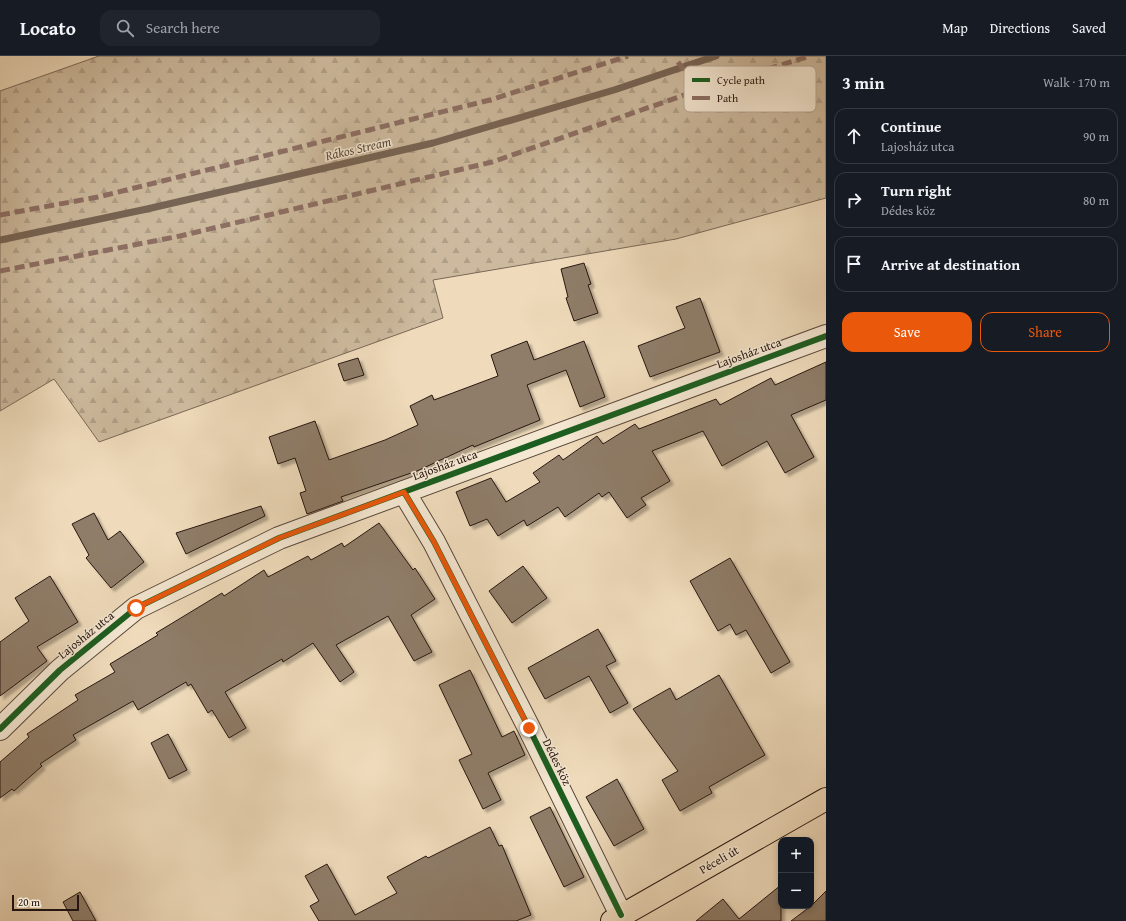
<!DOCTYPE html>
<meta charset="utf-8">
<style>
:root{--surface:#171b24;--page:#20242c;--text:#f1f3f6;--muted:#9ea1a6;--line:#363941;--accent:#ea580c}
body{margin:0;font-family:"Gentium Book Plus",serif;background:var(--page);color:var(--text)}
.controls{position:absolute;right:12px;bottom:12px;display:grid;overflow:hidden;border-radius:8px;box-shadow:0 2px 6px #0003}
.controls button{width:36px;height:36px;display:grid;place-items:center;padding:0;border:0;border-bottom:1px solid var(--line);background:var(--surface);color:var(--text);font:20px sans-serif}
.scale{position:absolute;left:12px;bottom:10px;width:67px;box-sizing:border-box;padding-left:4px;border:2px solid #281710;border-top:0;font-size:11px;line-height:14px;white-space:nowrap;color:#281710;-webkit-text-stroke:3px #f5e8d3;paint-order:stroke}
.stop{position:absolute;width:12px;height:12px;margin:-9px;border:3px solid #ea580c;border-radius:50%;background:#fff}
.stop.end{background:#ea580c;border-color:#fff;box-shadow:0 1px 4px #0008}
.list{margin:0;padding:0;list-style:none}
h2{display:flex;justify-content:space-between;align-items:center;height:52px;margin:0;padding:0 16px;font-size:17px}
h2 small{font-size:13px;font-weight:400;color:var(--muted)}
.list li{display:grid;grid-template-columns:26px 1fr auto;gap:12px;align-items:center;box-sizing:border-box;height:56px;margin:0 8px 8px;padding:0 8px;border:1px solid var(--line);border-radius:12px}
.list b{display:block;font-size:15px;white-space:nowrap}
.list p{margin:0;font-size:13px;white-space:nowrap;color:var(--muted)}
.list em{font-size:13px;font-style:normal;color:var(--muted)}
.actions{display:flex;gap:8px;padding:12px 16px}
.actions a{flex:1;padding:9px 0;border:1px solid var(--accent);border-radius:12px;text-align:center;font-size:14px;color:var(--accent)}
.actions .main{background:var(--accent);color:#fff}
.icon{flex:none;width:22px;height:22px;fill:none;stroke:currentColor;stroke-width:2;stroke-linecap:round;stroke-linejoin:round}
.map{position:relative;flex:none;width:826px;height:865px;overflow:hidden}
header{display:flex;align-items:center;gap:24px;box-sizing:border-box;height:56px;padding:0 20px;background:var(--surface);border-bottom:1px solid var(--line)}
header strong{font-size:19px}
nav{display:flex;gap:22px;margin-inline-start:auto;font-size:14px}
.search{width:280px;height:36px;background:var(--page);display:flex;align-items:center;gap:10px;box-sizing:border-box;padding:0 14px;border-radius:12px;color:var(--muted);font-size:15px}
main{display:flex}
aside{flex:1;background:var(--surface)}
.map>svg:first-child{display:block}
.forest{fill:url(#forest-firs);stroke:#7a6857}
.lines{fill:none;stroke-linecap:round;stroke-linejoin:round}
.stream{stroke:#776454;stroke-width:7}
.building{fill:#8f7d69;stroke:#281710;filter:url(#shadow)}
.minor-casing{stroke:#5a483b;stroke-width:24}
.major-casing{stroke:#281710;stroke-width:24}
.minor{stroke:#f5e8d3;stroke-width:22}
.major{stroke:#efdbbb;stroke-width:22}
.quiet{stroke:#8d6e63;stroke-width:5;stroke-dasharray:10 5;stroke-linecap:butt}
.cycleway-casing{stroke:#f5e8d3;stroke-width:8}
.cycleway{stroke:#1b5e20;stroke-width:6}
.route{stroke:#ea580c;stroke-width:5}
.labels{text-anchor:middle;stroke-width:3;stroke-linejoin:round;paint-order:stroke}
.street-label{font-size:12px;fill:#281710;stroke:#f5e8d3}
.water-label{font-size:13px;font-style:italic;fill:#5c4b3d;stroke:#f5e8d3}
.key{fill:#f5e8d3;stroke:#b8a998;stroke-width:1}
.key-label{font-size:11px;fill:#281710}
</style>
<header>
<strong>Locato</strong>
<div class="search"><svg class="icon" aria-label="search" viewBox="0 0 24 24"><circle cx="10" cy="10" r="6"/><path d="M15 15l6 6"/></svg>Search here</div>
<nav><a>Map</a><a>Directions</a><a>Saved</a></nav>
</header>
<main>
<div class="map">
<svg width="826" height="865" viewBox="0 0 826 865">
<defs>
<pattern id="forest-firs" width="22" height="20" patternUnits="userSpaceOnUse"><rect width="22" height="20" fill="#cdba9e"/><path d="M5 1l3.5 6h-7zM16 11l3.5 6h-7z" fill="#b09f87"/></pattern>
<filter id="shadow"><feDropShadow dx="3.5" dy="3.5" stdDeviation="1" flood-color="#0004"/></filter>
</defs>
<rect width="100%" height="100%" fill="#efdbbb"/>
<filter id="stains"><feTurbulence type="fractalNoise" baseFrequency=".005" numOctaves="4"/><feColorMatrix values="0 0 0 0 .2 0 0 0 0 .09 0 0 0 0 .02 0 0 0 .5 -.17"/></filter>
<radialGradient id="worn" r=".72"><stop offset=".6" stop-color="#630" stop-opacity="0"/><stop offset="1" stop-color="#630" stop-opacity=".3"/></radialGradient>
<path class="forest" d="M99,0h727v142l-150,41 -243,41 10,38 -344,124 -45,-63 -54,32v-320z"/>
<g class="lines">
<path class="stream" d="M0,184l147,-31 286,-66 181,-53 102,-34"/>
</g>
<g class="building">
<path d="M584,207l7,21 -3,1 10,28 -24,8 -8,-23 2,-1 -7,-28z"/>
<path d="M700,242l20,54 -70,25 -12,-31 47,-18 -9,-21z"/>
<path d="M527,285l7,19 50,-19 21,56 -25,10 -14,-37 -39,15 13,35 -66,27 -1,-2 -56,26 -76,26 2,4 -36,13 -7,-21 6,-2 -11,-33 -17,6 -9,-27 46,-16 14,39 56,-20 33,-15 -8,-19 22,-11 2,5 64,-24 -7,-21z"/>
<path d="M358,302l6,17 -20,6 -6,-17z"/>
<path d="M826,306v38l-35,15 23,42 -29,16 -18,-32 -45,25 -19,-35 -51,20 18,30 -29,17 5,7 -19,13 -18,-26 -7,5 -3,-4 -34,24 -7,-10 -31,19 -3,-6 -26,16 -11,-17 -17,7 -14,-34 35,-14 15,24 34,-20 -7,-9 26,-18 4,5 34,-24 6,8 32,-20 4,5 77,-30 4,6 51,-27 4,7z"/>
<path d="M261,450l4,10 -79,38 -10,-21z"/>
<path d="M94,457l14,27 12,-9 24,31 -33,26 -25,-30 3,-3 -17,-31z"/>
<path d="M379,467l34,47 2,-2 20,31 -24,16 21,37 -18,9 -26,-45 -52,29 18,27 -14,10 -27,-39 -30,19 -1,-3 -57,33 21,36 -17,10 -17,-28 -4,3 -17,-29 -3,2 -2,-4 -48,28 -5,-9 -60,34 3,5 -36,24 2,2 -28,25 -2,-2 -12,9v-36l29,-25 -2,-3 51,-34 -3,-5 40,-23 -5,-8 48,-29 -2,-2 66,-40 2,3 40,-26 4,7 40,-21 3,4 31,-17 2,4z"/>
<path d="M730,502l60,104 -19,11 -25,-43 -10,5 -6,-11 -12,7 -28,-50z"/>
<path d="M523,510l24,32 -35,25 -23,-32z"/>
<path d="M50,520l28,46 -41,25 10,14 -47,35v-54l29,-21 -14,-23z"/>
<path d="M598,573l18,32 -10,5 22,37 -18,10 -21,-37 -44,23 -17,-31z"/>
<path d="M470,614l32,67 12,-6 11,24 -37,18 13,27 -18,9 -24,-49 13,-6 -33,-69z"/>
<path d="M719,619l46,80 -56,32 3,6 -32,18 -18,-31 16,-9 -45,-62 37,-21 6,12z"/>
<path d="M168,678l19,36 -18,9 -18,-36z"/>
<path d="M617,723l27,50 -30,17 -28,-49z"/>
<path d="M550,751l34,70 -20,10 -34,-70z"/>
<path d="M490,771l9,19 3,-1 29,70 -15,6h-197l-9,-15 9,-5 -14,-25 22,-12 28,51 42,-22 -10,-16 39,-21 2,2z"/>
<path d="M781,829v36h-85l27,-22 16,20z"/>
<path d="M826,835v30h-35l20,-15z"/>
<path d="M80,836l16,29h-23l-10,-19z"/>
</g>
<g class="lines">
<defs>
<g id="minor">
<path d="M404,436l30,50 95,186 92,187"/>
<path d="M0,673l60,-59 76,-62 143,-70 547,-202"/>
</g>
<path id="major" d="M612,865l214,-122"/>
</defs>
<use href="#minor" class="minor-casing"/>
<use href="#major" class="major-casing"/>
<use href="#minor" class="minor"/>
<use href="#major" class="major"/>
<g class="quiet">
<path d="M678,6l11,15"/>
<path d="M0,159l98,-18 392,-97 138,-44"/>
<path d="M0,215l180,-35 312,-74 207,-72 111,-34"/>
</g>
<defs>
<g id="cycleway">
<path d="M404,436l30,50 95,186 92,187"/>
<path d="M0,673l60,-59 76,-62 143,-70 547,-202"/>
</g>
</defs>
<use href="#cycleway" class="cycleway-casing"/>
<use href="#cycleway" class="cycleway"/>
</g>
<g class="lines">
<path class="route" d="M136,552l143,-70 125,-46 30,50 95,186"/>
</g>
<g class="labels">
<g class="street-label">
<text transform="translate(749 297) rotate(-20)" y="4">Lajosház utca</text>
<text transform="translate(445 409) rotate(-20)" y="4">Lajosház utca</text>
<text transform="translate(86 579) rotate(-39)" y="4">Lajosház utca</text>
<text transform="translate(557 706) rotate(64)" y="4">Dédes köz</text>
<text transform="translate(719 804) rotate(-30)" y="4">Péceli út</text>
</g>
<g class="water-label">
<text transform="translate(358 92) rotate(-13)" y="5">Rákos Stream</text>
</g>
</g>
<rect x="684" y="10" width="132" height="46" rx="6" class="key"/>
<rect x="692" y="22" width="18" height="4" fill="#1b5e20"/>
<rect x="692" y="40" width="18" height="4" fill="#8d6e63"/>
<g class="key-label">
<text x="717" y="28">Cycle path</text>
<text x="717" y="46">Path</text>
</g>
<rect width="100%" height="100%" filter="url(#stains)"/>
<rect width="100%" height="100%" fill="url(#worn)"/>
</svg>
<div class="controls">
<button>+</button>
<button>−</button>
</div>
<div class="scale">20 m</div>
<div class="stop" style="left:136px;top:552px"></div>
<div class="stop end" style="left:529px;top:672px"></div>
</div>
<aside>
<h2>3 min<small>Walk · 170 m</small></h2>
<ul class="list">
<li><svg class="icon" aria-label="ahead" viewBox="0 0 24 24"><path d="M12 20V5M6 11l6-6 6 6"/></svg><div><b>Continue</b><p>Lajosház utca</p></div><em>90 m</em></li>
<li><svg class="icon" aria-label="right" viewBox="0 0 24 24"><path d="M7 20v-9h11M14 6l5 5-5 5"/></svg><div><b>Turn right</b><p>Dédes köz</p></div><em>80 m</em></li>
<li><svg class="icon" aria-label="arrive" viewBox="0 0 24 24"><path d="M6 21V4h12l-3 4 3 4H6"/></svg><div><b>Arrive at destination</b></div></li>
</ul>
<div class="actions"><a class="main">Save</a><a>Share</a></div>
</aside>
</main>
